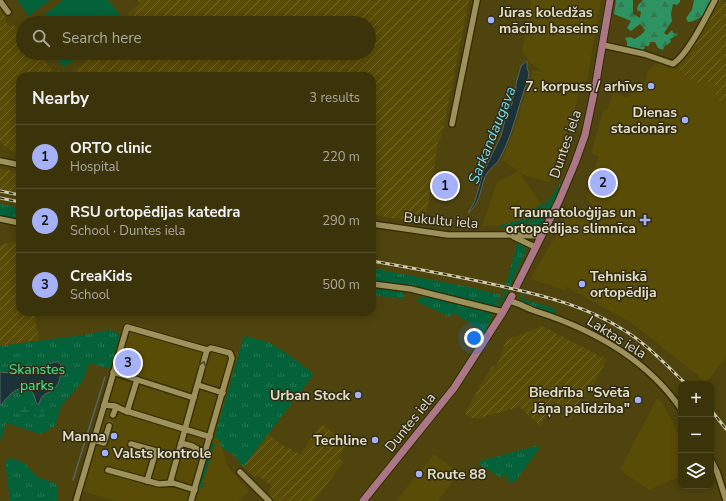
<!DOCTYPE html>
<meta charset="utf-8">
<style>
:root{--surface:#3b330a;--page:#423b13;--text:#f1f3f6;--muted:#acaa9c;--line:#544e2b;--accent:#a6b1fc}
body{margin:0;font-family:"Nunito Sans",sans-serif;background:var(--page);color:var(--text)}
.controls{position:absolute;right:12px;bottom:12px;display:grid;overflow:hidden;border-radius:8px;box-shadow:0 2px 10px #0003}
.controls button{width:36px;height:36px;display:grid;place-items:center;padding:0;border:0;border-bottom:1px solid var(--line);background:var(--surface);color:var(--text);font:20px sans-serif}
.you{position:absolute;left:474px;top:338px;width:14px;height:14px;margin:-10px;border:3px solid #fff;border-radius:50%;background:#1a73e8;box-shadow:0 0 0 6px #1a73e833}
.badge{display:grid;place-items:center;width:26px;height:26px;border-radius:50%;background:var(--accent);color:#111;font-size:13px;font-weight:700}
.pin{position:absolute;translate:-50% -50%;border:2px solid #fff;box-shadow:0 1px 4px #0006}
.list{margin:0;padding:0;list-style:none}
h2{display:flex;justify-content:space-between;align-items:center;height:52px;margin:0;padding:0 16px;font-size:17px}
h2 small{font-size:13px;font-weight:400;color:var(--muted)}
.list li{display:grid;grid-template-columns:26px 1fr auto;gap:12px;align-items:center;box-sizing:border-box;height:64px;padding:0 16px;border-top:1px solid var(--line)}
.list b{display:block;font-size:15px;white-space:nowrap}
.list p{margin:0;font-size:13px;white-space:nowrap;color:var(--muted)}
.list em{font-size:13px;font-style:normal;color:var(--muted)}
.icon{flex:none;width:22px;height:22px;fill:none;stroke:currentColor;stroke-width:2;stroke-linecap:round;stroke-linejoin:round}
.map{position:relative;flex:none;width:726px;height:501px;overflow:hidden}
.search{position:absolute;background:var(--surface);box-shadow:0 2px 10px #0003;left:16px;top:16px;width:360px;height:44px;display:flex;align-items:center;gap:10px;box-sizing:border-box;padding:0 14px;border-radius:22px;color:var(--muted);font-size:15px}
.panel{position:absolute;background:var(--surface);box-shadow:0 2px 10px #0003;left:16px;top:72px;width:360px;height:244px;border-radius:12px}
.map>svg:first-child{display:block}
.built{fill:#594c07}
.industrial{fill:url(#industrial-furrows)}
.grass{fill:url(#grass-tufts)}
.forest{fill:url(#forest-firs)}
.wetland{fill:url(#wetland-marsh)}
.pitch{fill:#03623a}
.water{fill:#1b3238;stroke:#576561}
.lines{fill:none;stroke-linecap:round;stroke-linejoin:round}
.stream{stroke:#576561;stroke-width:1.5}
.minor-tunnel{stroke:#655b28;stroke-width:5.5;stroke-dasharray:5.5 3;stroke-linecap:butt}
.minor-casing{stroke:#332a01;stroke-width:8}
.major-casing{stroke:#332a01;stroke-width:9}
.minor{stroke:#9d915c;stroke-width:5.5}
.major{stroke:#ab7685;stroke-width:7}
.rail-casing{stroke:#d2ccae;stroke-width:3}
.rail{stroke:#302b15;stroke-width:1.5;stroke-dasharray:4.5;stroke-linecap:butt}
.oneway{stroke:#514a2a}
.poi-dot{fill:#a6b1fc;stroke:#302b15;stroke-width:1.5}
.labels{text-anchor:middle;stroke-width:3;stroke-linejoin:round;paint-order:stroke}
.poi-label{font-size:14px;font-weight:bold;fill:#e3ddc2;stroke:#302b15;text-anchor:end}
.street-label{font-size:14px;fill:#e3ddc2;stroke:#302b15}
.park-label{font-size:14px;fill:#3dec98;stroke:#302b15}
.water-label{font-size:15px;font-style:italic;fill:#6ddefa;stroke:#302b15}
</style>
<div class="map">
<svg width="726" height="501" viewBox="0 0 726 501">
<defs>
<pattern id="industrial-furrows" width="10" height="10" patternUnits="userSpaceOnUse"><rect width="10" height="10" fill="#594c07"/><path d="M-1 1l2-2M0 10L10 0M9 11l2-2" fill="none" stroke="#71652a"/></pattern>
<pattern id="grass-tufts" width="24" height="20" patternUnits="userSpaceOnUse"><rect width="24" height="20" fill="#03623a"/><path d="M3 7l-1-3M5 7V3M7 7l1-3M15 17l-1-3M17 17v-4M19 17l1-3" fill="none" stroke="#287855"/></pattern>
<pattern id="forest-firs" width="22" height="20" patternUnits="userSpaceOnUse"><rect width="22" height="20" fill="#2d9360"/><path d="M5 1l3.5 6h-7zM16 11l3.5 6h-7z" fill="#357753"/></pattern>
<pattern id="wetland-marsh" width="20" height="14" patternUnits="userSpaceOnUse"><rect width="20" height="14" fill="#03623a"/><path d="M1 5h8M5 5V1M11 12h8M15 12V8" fill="none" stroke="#287855"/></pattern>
</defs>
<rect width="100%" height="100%" fill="#4f440d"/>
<g class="built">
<path d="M531,0h70l-14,81 -6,1 -9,40 -23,60 -23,-6 -6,-3 21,31 -5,4 -3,8 -13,5 -20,4 -18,1 15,-44 22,-11 -17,-11 12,-30 19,-60 10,2 -13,-10 -8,-12z"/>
<path d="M659,62l17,7 21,14 17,-1 2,19 10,-1v257l-21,27 -9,-10 -49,-39 -17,-13 -64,-35 -2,3 -34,-11 28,-47 11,-21 20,5 4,-9 -6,-8 1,-5 8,-19 2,-1 -6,-2 7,-15 -8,-4 12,-42 4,-1 7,-17 12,4h2l17,-16 3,-11z"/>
<path d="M124,321l80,24 35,8 -11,38 -9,48 9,28 21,24 -10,10h-123l-41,-12z"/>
<path d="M657,398l5,4 16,31 3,-1v46l-7,1 -25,11 -29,-20z"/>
<path d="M434,454l25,19 -21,28h-42z"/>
</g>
<g class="industrial">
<path d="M138,0h331l-27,135 -4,7 -10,64 -5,16 -51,-7v-139h-310l-19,-23 15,18 10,4 2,-1 26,-21h273v-30h-236v-1l-6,-8 13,-11z"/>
<path d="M718,1l8,1v98l-10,1 -2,-19 -17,1 -21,-14z"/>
<path d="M0,7l4,6 3,11 4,2 2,-2 10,11v18h15l19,23h-37v77l-8,-1 -12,-10z"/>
<path d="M0,169l20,3v21l-20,-3z"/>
<path d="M20,240v72h14l5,28 -39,6v-101z"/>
<path d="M540,325l67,35 -15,27 -21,23 -17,-8 -14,24 -21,-19 -40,11h-8l-6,-5 19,-34 9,-13 3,2 10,-28 32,-12z"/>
<path d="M320,426h5l23,18 -10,14 6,4 -30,39h-41l-6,-6 5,-9 -15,-11 -2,2 -12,-10 25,-33 13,10 19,10z"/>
</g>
<g class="grass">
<path d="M564,178c-2,9 -19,43 -26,50 -5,5 -11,5 -18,3l3,-4 16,-12z"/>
<path d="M548,200c-15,20 -23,29 -50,28 5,-6 26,-7 35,-12l3,-8z"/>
<path d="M0,204l20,4v12l-20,-4z"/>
<path d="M518,241c6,3 7,6 7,12l-24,52 -3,1 5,-11z"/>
<path d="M372,268l102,20 27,7 -5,12h-3l-81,-20 -40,-6z"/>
<path d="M372,287l30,5 2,4 -1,3 -31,-4z"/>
<path d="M524,288l2,1 -4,10 31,9 1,2 2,1 -1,3 -34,-12 -1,-4z"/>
<path d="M425,296l67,17 -1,7 -8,14 -4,-3 1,-2 -27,-16 -3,4 -33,-15 2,-4z"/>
<path d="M109,330l11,4 -10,35 -21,-6 -7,19 -21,24 -6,20 -14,8 -35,-11 -6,18v-95l83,-11z"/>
<path d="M244,336l24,6 18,11 28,21 -71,93 -8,-11 -14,-9 -2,-8 -5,-1z"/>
<path d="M211,442l4,2 1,3 -2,-1 -12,39 3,1 -3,2 -3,-1 -1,-2z"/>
<path d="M536,446l4,1 -25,35 -2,-1 -1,2 -6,-3 2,-3 -4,-2 -2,3 -24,-14 2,-3z"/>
<path d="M11,458l13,5 13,14 18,6 2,3 1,15h-48l-5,-39 2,-2z"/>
</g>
<g class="forest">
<path d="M616,0h17v14l7,4 1,-6 -4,-2 1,-5 5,-5h37v2l-3,3 -4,-1 -2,10 1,7 -8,12 3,2 5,-5 1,3 5,1v1l-8,4 1,3 -7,5 -1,3 -5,-2 -3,-6h-5l-1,4h-4l-2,6 -16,-4v-6l-2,-4 5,-1 5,2 8,-6 2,-3 -5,-6 -9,7 -4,-3 4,-7 -17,-7z"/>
<path d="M694,0h27c-7,4 -7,7 -12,11 -6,5 -13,10 -21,11l-2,-4 6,-8z"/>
</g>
<path class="wetland" d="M31,396l2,8 7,2 4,-10v15c-6,8 -16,7 -24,1 1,-7 10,-9 11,-16z"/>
<g class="pitch">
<path d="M17,0h33l-21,16z"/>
<path d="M63,0h45l16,20 -5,3h-85z"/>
<path d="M52,53h30l-18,14z"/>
</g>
<g class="water">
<path d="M527,61v7l2,5 -1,6c-10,27 -15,55 -28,79 -4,8 -12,11 -15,19 -6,15 -4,25 -17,36l7,-12 8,-28 18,-37 6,-24 5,-8 1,-7 3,-7v-6l5,-18z"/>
<path d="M54,362h4l3,3c0,7 -1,18 -6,23 -8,7 -13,4 -16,16h-2c-2,-3 -2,-9 -5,-12 -12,-12 -25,6 -32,14v-34l21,2 10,-1z"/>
</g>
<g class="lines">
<path class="stream" d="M73,480l32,-103"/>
<path class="minor-tunnel" d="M109,426l4,-11"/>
<defs>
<g id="minor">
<path d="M0,1l8,11"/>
<path d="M603,45l41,9 29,10c15,-10 33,-47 42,-64"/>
<path d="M452,124l25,-124"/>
<path d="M0,161l20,4"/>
<path d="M0,219l20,4"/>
<path d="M372,224l76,11h65l27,1"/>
<path d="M514,237l21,10"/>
<path d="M372,284l39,5 92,23"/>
<path d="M509,301c10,2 17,7 26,10 57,18 111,47 146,98"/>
<path d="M113,372l81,26"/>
<path d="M198,385l25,8"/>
<path d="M104,405l11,1 8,4 87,27"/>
<path d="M127,412l10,-32"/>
<path d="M113,415l2,-5"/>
<path d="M94,440l10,3 5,-17"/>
<path d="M181,443l11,3 14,8"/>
<path d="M131,444l25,7 -9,30"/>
<path d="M711,460l6,12 9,28"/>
<path d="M108,470l51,14 14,-1 22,7"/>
<path d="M240,472l29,29"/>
<path d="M170,483l37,-133"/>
<path d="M76,501l51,-174 80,23 4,-2 19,5 2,5 -41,143"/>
</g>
<g id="major">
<path d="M516,287l43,-86 16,-38 10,-28 10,-47 15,-88"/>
<path d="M363,501l91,-113 49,-76 9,-16"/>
</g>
</defs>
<use href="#minor" class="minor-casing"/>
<use href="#major" class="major-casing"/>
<use href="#minor" class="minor"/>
<use href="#major" class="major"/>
<defs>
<g id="rail">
<path d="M0,191l20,4"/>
<path d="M0,198l20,4"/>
<path d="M372,261c46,8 91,16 137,27 40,9 78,19 113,41 24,14 44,36 64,55"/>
<path d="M711,410l15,19"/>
</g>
</defs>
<use href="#rail" class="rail-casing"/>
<use href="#rail" class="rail"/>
</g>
<defs><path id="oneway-chevron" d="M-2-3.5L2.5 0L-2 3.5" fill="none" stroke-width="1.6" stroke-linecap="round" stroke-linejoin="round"/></defs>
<use class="oneway" href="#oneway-chevron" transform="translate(203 364) rotate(-75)"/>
<g class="poi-dot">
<circle cx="491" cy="20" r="4"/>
<circle cx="651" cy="86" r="4"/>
<circle cx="685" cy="120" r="4"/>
<path d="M643 214h4v4h4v4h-4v4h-4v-4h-4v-4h4z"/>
<circle cx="582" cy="284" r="4"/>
<circle cx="358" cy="395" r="4"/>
<circle cx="638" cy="400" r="4"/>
<circle cx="114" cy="436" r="4"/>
<circle cx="375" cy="440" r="4"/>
<circle cx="105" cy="453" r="4"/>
<circle cx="419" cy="474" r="4"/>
</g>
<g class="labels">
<g class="poi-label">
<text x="499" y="17" text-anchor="start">Jūras koledžas<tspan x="499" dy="16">mācību baseins</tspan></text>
<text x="643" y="91">7. korpuss / arhīvs</text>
<text x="677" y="117">Dienas<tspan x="677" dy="16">stacionārs</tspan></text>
<text x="636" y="217">Traumatoloģijas un<tspan x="636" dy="16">ortopēdijas slimnīca</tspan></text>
<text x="590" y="281" text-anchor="start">Tehniskā<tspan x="590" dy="16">ortopēdija</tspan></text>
<text x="630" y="397">Biedrība "Svētā<tspan x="630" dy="16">Jāņa palīdzība"</tspan></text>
<text x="350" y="400">Urban Stock</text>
<text x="106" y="441">Manna</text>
<text x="367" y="445">Techline</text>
<text x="113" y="458" text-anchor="start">Valsts kontrole</text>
<text x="427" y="479" text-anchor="start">Route 88</text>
</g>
<g class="street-label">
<text transform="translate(565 144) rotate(-71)" y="5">Duntes iela</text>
<text transform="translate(441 220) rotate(5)" y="5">Bukultu iela</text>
<text transform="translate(617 337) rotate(32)" y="5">Laktas iela</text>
<text transform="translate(410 422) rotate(-51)" y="5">Duntes iela</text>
</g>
<g class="park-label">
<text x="37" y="374">Skanstes<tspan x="37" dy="16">parks</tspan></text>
</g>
<g class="water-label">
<text transform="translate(492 135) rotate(-68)" y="5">Sarkandaugava</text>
</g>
</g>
</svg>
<div class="controls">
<button>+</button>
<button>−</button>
<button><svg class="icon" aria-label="layers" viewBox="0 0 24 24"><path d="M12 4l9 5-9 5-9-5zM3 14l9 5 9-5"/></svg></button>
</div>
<div class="you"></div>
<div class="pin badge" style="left:445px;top:186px">1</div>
<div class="pin badge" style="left:603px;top:183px">2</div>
<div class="pin badge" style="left:128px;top:363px">3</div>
<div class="search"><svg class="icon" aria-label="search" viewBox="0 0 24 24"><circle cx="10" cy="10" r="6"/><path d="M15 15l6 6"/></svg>Search here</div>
<section class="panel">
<h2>Nearby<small>3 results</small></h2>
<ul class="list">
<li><span class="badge">1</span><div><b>ORTO clinic</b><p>Hospital</p></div><em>220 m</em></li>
<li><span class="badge">2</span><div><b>RSU ortopēdijas katedra</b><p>School · Duntes iela</p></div><em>290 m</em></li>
<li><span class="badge">3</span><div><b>CreaKids</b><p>School</p></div><em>500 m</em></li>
</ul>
</section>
</div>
